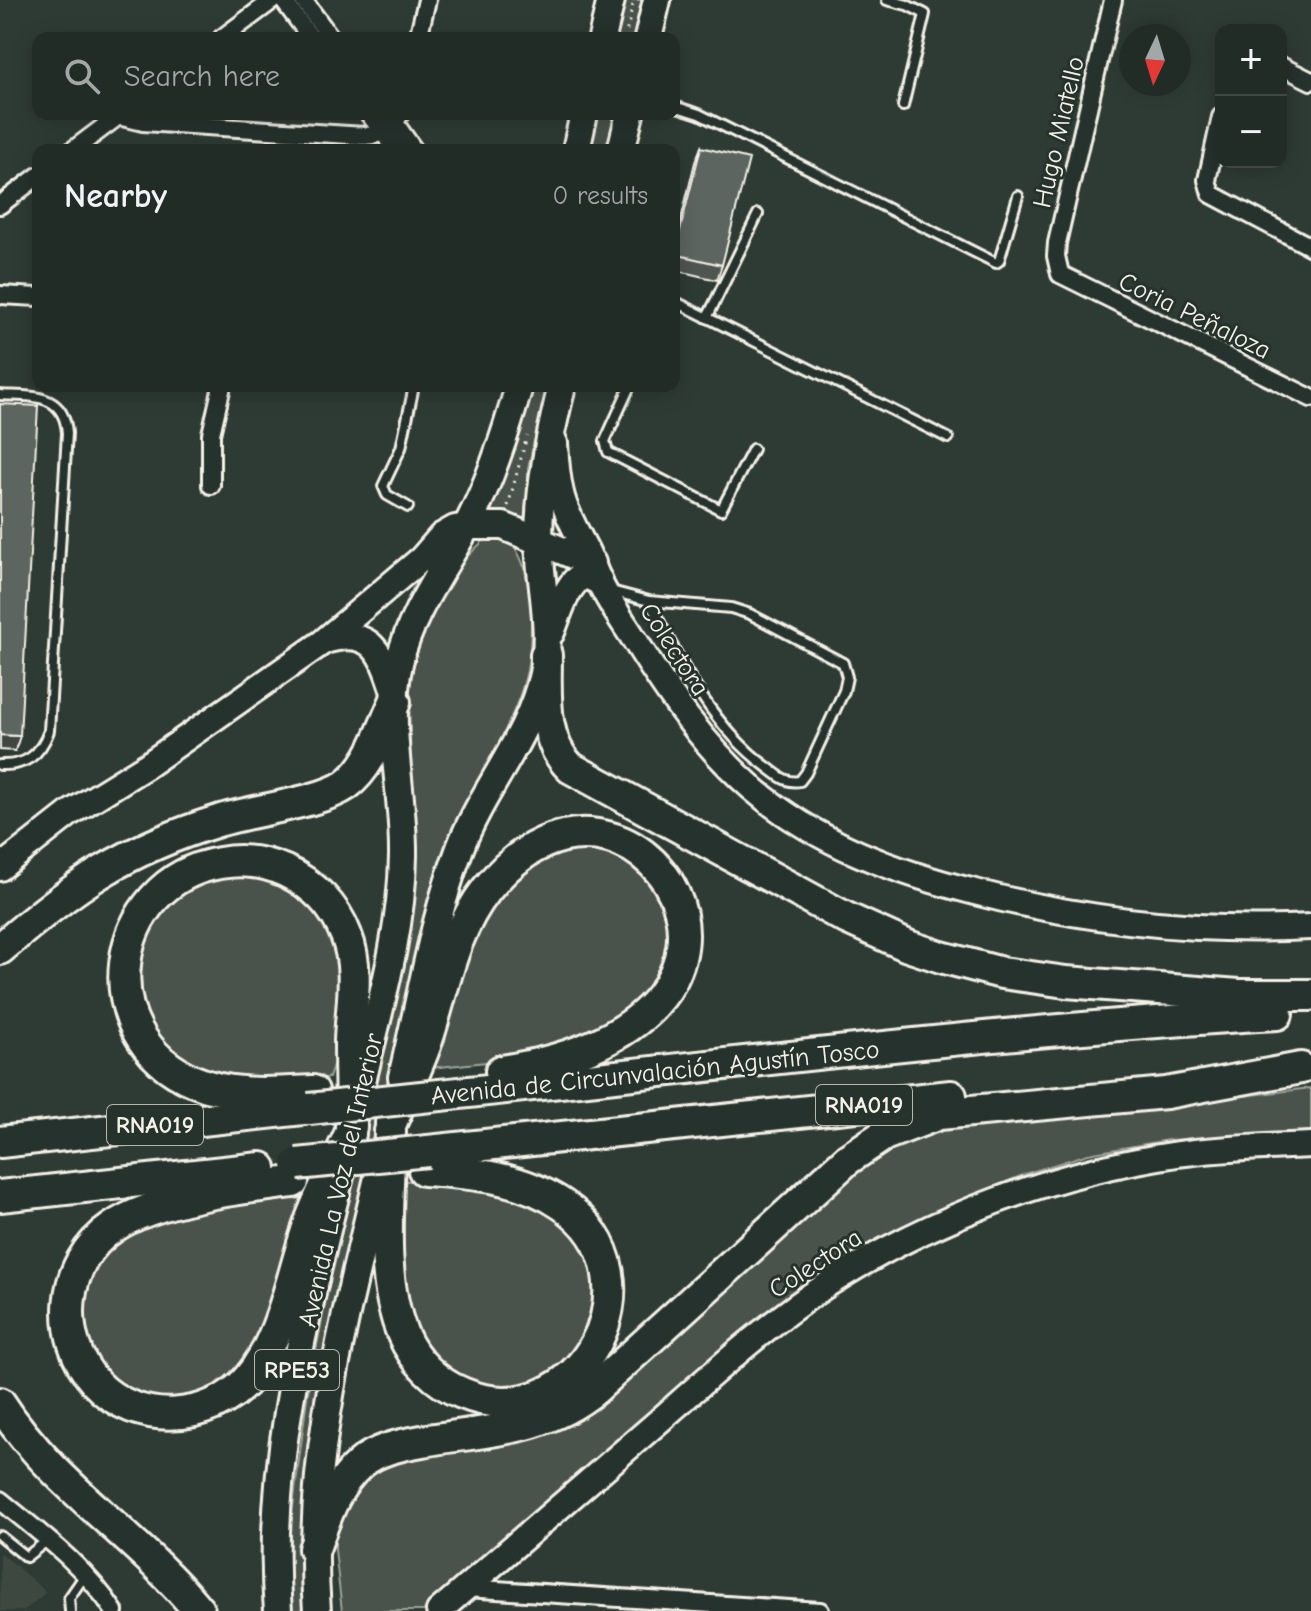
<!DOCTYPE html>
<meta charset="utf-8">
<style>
:root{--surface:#222c27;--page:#2e3833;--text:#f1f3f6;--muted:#a2a7a7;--line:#3f4844}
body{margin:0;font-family:"Comic Neue",sans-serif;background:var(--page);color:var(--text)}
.controls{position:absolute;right:24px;top:24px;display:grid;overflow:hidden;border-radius:16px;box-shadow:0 4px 20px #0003}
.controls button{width:72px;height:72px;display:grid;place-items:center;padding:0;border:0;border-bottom:2px solid var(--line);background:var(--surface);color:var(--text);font:40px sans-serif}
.compass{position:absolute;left:1119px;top:24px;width:72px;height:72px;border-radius:50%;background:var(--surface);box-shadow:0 4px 20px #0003;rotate:184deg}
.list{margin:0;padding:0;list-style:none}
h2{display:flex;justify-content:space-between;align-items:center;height:104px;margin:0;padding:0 32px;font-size:34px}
h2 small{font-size:26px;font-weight:400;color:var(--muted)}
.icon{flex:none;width:44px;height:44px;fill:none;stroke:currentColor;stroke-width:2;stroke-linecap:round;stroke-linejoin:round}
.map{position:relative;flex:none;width:1311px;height:1611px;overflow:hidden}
.search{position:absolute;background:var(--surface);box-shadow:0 4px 20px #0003;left:32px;top:32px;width:648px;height:88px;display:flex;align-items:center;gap:20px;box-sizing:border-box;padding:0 28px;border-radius:16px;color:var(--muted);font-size:30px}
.panel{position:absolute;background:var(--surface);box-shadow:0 4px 20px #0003;left:32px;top:144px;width:648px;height:248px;border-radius:16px}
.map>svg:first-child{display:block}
.built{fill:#3c4841}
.green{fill:#48524c;stroke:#9ea29a;stroke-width:2}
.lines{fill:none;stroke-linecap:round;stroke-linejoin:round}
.lane-casing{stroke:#f4f1e8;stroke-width:14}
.street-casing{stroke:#f4f1e8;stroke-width:22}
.secondary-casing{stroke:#f4f1e8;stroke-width:30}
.primary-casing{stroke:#f4f1e8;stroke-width:32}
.highway-casing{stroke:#f4f1e8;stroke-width:36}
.path{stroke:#f4f1e8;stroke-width:3;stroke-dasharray:2 6;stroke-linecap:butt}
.lane{stroke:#26332d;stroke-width:8}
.street{stroke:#26332d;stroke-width:16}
.secondary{stroke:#26332d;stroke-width:24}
.primary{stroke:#26332d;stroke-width:26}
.highway{stroke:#26332d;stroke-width:30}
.highway-bridge-casing{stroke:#f4f1e8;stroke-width:36;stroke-linecap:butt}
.highway-bridge{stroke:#26332d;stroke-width:30}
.wall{fill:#4f5751;stroke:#f4f1e8;stroke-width:2}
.shaded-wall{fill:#404742;stroke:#f4f1e8;stroke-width:2}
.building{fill:#5c655e;stroke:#f4f1e8;stroke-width:2}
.labels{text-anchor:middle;stroke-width:6;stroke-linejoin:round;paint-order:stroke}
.shield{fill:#26332d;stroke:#b6b8b0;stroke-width:2}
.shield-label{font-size:24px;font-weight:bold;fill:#f4f1e8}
.street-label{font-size:26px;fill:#f4f1e8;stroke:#26332d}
</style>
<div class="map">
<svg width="1311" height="1611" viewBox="0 0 1311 1611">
<rect width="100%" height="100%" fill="#2e3b34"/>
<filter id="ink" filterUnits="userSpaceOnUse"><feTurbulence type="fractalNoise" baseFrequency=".0125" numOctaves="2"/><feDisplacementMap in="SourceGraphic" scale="16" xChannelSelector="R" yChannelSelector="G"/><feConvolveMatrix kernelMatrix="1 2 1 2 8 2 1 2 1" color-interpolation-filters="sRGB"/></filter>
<g filter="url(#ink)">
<path class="built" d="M0,1552l46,40 -22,19h-24z"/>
<g class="green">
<path d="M622,0h22l-9,38h-22z"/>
<path d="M595,114h23l-9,36h-23z"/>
<path d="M530,386h17l-19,82 -1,61 -41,-12z"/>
<path d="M506,538c30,24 27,97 21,132 -7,33 -22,59 -35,90 -17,40 -29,84 -43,126 -17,49 -37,98 -50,149 -16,58 -27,118 -42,176 -32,131 -65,265 -54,400h-12l-2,-34 2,-55 16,-124 22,-115 69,-301 13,-198 -2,-101 10,-38 21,-48 26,-39 19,-19z"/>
<path d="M587,847l53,20 30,47 -4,54 -47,52 -105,39 -84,9c22,-75 39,-171 114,-211 12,-6 30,-7 43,-10z"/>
<path d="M239,873l34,6 40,24 27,46 -1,97 -10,32h-98l-45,-14 -34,-33 -6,-12 -10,-42 8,-43 35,-44z"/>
<path d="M1311,1088v43l-143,9 -80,14 -60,19 -88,36 -115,63 -77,56 -325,283h-81l-7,-61v-20l11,-33 32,-33 164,-36 308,-261 96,-45 273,-23z"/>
<path d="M427,1180l91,15 47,26 28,40 4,48 -27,54 -53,27 -47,-5 -41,-28 -22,-46 -9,-74 7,-56z"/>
<path d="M306,1190l-12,52 -44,116 -41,37 -55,7 -40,-19 -26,-33 -8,-44 18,-50 49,-33 132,-30z"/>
</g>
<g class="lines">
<defs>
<g id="lane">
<path d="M887,0l20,5 18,9 -22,92"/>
<path d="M674,106l25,8 297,149 3,-2 19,-65"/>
<path d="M674,301l274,137"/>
<path d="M707,318l51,-104"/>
<path d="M630,386l-25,55 3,11 113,58 32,-61"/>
<path d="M0,395c32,2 64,-3 67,38l-18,298c-9,24 -23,35 -49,34"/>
<path d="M408,507l-21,-12 -4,-9 18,-38 13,-62"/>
<path d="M611,591l38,10c31,60 62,125 118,166 11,8 19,17 33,14l6,-8 38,-82 3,-14 -4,-14 -93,-49 -19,-6 -82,-7"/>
<path d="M0,1536l26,21 22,-17"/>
<path d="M70,1611l-1,-13 16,-23"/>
</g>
<g id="street">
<path d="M283,0l28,38"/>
<path d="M303,0l28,38"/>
<path d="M1113,0l-56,243 -1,13 4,18 251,124"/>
<path d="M222,38l51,-38"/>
<path d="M418,38l9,-38"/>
<path d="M1281,66l30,15"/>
<path d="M369,114l27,36"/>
<path d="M118,116l25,6 222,14c17,-1 27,-7 35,-22"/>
<path d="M390,116l24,34"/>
<path d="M1221,117l-14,63 4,14 100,53"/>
<path d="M73,150l48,-36"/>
<path d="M0,205l38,-29"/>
<path d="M0,295l38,2"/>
<path d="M211,485v-51l11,-48"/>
<path d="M0,1500c40,33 86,67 114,111"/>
<path d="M466,1588l354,23"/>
</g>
<g id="secondary">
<path d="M555,443c1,18 2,36 7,54 5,19 16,37 25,55 5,11 9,22 14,33 10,20 23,38 35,57 33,53 68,104 116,146 64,55 143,84 223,104 111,29 221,41 336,35"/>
<path d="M325,641c49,-15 57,14 70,54"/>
<path d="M0,868l70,-55 76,-47 177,-124 98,-83 20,-23 14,-8 12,-2"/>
<path d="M439,1611c74,-63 147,-127 220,-190 54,-48 108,-97 169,-137 105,-67 227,-112 350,-130 44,-6 89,-7 133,-9"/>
</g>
<g id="primary">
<path d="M602,38l9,-38"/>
<path d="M648,38l9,-38"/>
<path d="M576,150l8,-36"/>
<path d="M621,150l9,-36"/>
<path d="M467,526h36l89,37"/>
<path d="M551,632c8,-19 14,-48 34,-58l14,7"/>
<path d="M402,1077c18,-74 31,-158 58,-229 23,-60 69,-110 83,-174 10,-46 -3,-88 -4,-133 0,-53 10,-103 23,-155"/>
<path d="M358,1099c18,-80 44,-161 45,-243 1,-65 -18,-129 -4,-193 12,-52 46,-95 70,-141 22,-43 37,-89 50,-136"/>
<path d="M278,1611c-13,-147 29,-297 63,-439"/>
<path d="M317,1611c-12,-151 29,-296 63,-442"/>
</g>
<g id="highway">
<path d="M546,655c0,38 -5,85 25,113l275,150 62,28 33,11 61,16 64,9 173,13h72"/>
<path d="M0,949c74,-64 124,-99 218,-128 34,-11 102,-18 128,-36 26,-19 36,-56 49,-83"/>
<path d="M313,1091c-39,2 -83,6 -119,-10 -106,-44 -86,-200 26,-218 22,-4 45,-1 65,8 28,13 50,35 61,64 14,35 5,71 4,107 0,29 1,57 1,85"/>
<path d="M440,1095c279,-29 557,-65 837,-81"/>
<path d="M391,1123c13,-29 29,-59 38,-89 16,-51 24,-102 58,-145 142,-179 352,131 14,182"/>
<path d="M390,1131c-1,63 -12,145 13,204 11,25 33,48 59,58 117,49 205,-117 101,-188 -41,-28 -90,-32 -139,-35"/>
<path d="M0,1142l303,-33"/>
<path d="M428,1151l523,-55"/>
<path d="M293,1182c-52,6 -138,16 -181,46 -51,34 -57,110 -16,155 40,43 114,40 152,-4 35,-41 44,-107 62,-157 11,-30 27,-59 40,-88"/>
<path d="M0,1196l261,-28"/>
<path d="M0,1403c52,82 138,133 199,208"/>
<path d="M314,1549c11,-30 21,-63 46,-85 17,-15 41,-19 62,-23 64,-11 121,-9 173,-52l253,-230 36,-24 55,-21 227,-21 135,-25"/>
</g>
</defs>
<use href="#lane" class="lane-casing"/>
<use href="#street" class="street-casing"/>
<use href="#secondary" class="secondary-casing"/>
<use href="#primary" class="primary-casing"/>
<use href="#highway" class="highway-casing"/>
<g class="path">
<path d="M625,38l9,-38"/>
<path d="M508,506l19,-70"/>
</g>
<use href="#lane" class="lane"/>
<use href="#street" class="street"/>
<use href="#secondary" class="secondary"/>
<use href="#primary" class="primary"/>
<use href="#highway" class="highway"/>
<defs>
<g id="highway-bridge">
<path d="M309,1109l131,-14"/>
<path d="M297,1164l131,-13"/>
</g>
</defs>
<use href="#highway-bridge" class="highway-bridge-casing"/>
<use href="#highway-bridge" class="highway-bridge"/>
</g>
<path class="wall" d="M701,147l21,118 -5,15 -43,-10v-22l21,-86z"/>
<path class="shaded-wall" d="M0,735l20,1 -5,15 -15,-1z"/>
<g class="building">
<path d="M701,147l48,12 -27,106 -48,-11z"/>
<path d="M0,404l38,2 -18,330 -20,-1z"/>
</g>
</g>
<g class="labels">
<g class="shield">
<rect x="816" y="1085" width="96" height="40" rx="6"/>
<rect x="107" y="1105" width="96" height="40" rx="6"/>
<rect x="255" y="1350" width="84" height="40" rx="6"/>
</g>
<g class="shield-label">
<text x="864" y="1113">RNA019</text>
<text x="155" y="1133">RNA019</text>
<text x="297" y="1378">RPE53</text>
</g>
<g class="street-label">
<text transform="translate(1058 132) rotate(-77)" y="9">Hugo Miatello</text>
<text transform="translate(1195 315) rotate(26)" y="9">Coria Peñaloza</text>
<text transform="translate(675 649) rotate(57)" y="9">Colectora</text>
<text transform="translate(655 1072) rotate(-6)" y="9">Avenida de Circunvalación Agustín Tosco</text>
<text transform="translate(340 1180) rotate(-77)" y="9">Avenida La Voz del Interior</text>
<text transform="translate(815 1263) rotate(-33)" y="9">Colectora</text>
</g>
</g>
</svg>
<div class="controls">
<button>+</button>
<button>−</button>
</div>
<svg class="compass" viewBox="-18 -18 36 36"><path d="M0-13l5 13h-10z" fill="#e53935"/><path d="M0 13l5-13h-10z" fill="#a2a7a7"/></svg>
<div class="search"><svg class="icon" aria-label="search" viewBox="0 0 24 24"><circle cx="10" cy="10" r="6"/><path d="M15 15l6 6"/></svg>Search here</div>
<section class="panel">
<h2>Nearby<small>0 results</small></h2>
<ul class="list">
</ul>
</section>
</div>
